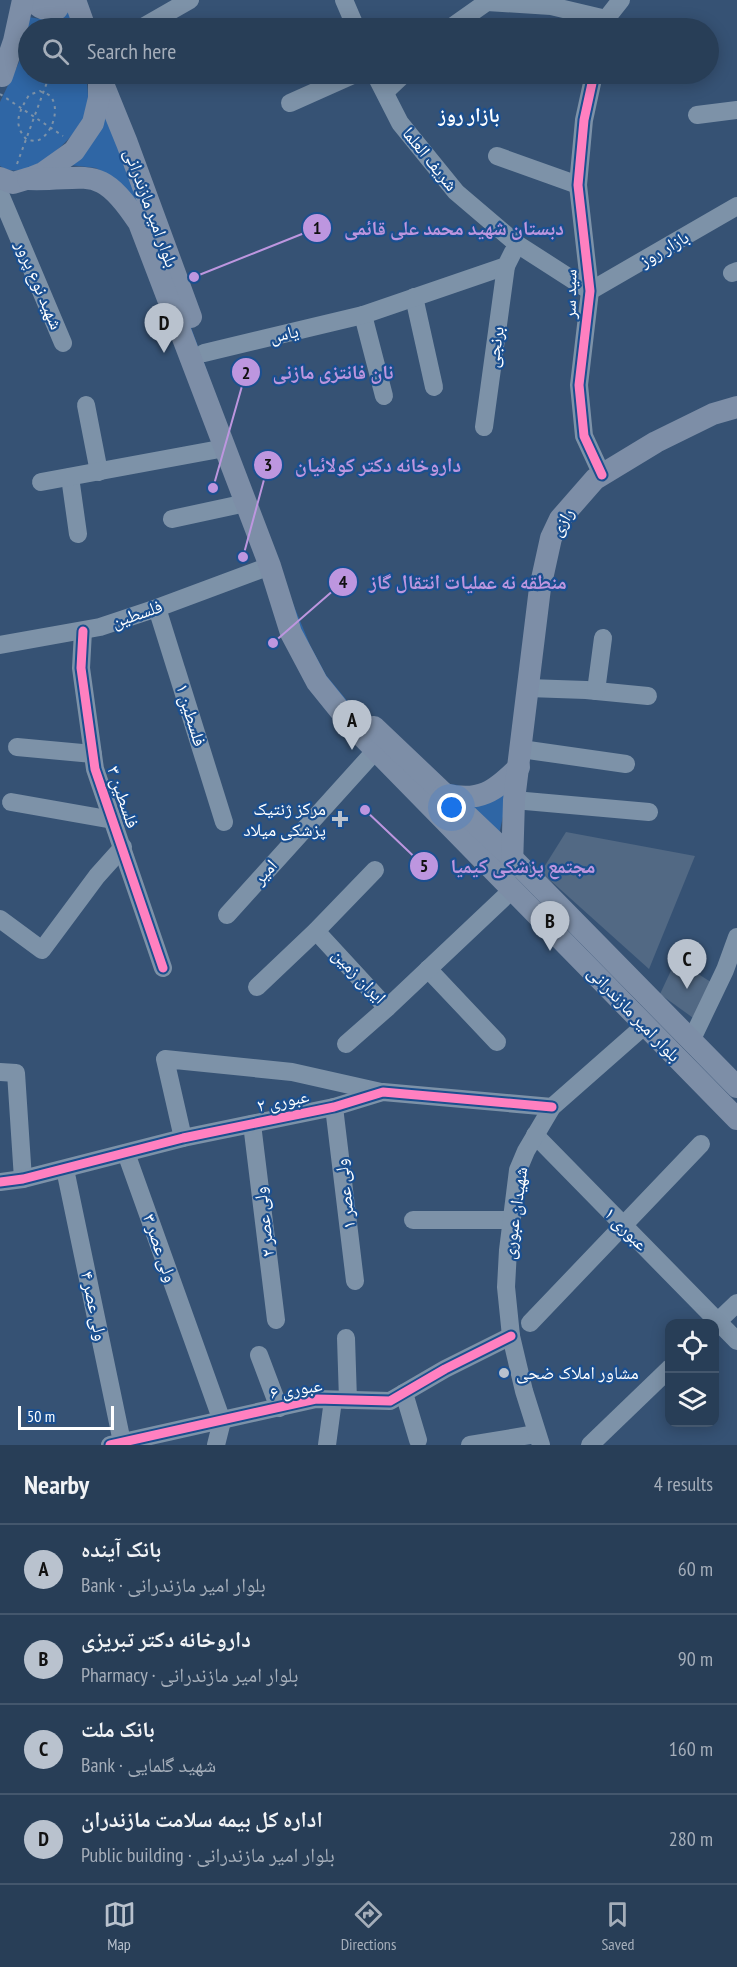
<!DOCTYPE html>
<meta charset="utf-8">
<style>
:root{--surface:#283e57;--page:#30455d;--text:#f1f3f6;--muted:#a5aeba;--line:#44576d;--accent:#b9c2ce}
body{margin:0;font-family:"PT Sans Narrow","Noto Naskh Arabic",sans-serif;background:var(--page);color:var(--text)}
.controls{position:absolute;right:18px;bottom:18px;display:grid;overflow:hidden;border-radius:12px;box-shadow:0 3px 15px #0003}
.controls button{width:54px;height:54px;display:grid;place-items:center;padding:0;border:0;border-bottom:2px solid var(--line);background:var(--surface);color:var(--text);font:30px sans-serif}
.scale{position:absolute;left:18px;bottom:15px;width:96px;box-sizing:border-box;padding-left:6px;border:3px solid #fff;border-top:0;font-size:16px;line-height:21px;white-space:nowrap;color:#fff;-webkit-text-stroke:4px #1b4f8f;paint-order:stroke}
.you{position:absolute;left:452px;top:808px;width:21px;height:21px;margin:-15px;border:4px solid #fff;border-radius:50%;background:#1a73e8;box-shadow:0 0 0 9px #1a73e833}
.badge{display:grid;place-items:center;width:39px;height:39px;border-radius:50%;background:var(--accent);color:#111;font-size:20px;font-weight:700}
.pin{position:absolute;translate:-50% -50px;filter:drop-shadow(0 2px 3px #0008)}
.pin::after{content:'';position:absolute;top:32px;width:21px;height:18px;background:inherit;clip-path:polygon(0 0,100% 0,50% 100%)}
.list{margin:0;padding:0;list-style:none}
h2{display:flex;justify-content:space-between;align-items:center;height:78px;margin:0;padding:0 24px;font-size:26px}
h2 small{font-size:20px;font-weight:400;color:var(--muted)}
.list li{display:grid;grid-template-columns:39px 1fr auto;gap:18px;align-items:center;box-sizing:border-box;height:90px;padding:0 24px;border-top:2px solid var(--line)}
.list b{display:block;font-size:22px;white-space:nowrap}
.list p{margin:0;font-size:20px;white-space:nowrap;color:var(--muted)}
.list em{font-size:20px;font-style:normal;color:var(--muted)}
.icon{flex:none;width:33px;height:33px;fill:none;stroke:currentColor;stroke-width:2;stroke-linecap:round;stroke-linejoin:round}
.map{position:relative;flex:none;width:737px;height:1445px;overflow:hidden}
.search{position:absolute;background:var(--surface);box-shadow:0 3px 15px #0003;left:18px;right:18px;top:18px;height:66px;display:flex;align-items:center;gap:15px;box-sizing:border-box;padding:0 21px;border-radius:33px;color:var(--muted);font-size:22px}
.sheet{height:438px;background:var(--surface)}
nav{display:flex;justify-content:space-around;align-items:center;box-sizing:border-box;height:84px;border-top:2px solid var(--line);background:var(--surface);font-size:16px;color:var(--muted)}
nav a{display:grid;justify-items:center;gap:3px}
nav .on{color:var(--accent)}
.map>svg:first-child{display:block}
.green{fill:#2f66a5}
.building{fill:#526984}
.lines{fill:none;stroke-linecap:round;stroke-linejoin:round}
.path{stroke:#7d92a8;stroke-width:2;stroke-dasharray:3 4.5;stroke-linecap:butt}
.minor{stroke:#7d92a8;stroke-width:18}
.major{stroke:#7d8ea7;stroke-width:22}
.cycleway-casing{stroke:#1b4f8f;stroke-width:13}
.cycleway{stroke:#ff80c0;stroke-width:9}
.poi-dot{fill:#b9c2ce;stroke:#1b4f8f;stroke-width:2}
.labels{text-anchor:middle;stroke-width:4.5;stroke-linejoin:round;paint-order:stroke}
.street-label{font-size:18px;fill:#fff;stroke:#1b4f8f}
.poi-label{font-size:18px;fill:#fff;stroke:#1b4f8f;text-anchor:end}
.neighbourhood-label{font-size:20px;font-weight:bold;fill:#fff;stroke:#1b4f8f}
.leader{fill:none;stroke:#bd96df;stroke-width:2}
.callout-dot{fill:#bd96df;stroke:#1b4f8f;stroke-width:2}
.mark-label{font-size:18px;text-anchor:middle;font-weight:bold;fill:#111}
.callout-label{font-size:20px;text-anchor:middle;font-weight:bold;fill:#bd96df;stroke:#1b4f8f;stroke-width:4.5;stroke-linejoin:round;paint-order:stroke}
</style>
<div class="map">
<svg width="737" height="1445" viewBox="0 0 737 1445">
<rect width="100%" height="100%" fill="#365274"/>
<g class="green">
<path d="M66,0l10,28h-48v5l-5,3 5,-19 13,2z"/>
<path d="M28,51v23h57c3,11 5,31 0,42 -11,23 -58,69 -85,50v-64l21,-44z"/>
<path d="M105,101l29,71 153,417 23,56 16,30 32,39 89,87 -128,-121 -210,-504 -13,-8 -26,-3z"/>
<path d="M511,780l-13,59 -37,-36z"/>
</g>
<g class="building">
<path d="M566,832l129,24 -46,113 -108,-97z"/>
<path d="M676,960l38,24 -18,36 -36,-26z"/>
</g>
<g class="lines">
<g class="path">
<path d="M40,91c3,2 6,2 9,4 13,11 3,42 -13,46 -1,0 -8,-1 -9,-1 -15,-16 -8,-28 2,-45z"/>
<path d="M0,94l63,42"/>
<path d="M17,164l33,-90"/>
</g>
<g class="minor">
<path d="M344,0l12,28"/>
<path d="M141,28l49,-28"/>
<path d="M450,28l37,-26 64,4 55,13"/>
<path d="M604,28l2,-9 15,-19"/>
<path d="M375,74l25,49 56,69 61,52 73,47"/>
<path d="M594,74l-10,46 -6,65 12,106 -11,94 5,51 18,39"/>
<path d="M385,92l19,-18"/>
<path d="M290,103l65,-29"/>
<path d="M697,115l40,-5"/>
<path d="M497,156l81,29"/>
<path d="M0,194l63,149"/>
<path d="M732,273l5,-2"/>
<path d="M590,291l147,-85"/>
<path d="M414,297l20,90"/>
<path d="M363,315l21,81"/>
<path d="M204,353l159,-38 143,-49 7,-14"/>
<path d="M86,405l13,67"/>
<path d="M484,427l22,-161"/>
<path d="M70,477l8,57"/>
<path d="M41,482l184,-34"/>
<path d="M172,519l74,-16"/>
<path d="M157,608l67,214"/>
<path d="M83,631l-2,37 14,101 68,199"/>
<path d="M0,645l100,-18 57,-19 113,-42"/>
<path d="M528,688l58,2 62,6"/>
<path d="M596,691l7,-53"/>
<path d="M17,747l76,7"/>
<path d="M521,749l105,15"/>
<path d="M514,800l135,12"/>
<path d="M11,802l102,18"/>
<path d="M227,915l149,-165"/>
<path d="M0,919l42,31 55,-74 26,-29"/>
<path d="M316,931l71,77"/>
<path d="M428,969l69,73"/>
<path d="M257,987l59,-56 59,-61"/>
<path d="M691,1041l34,-71 12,-33"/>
<path d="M346,1044l41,-36 126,-119"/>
<path d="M0,1072l16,1 7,106"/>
<path d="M334,1107l21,174"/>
<path d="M252,1124l24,196"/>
<path d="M535,1135l202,206"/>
<path d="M183,1138l-18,-79 127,13 89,20"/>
<path d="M126,1153l96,268 -6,24"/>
<path d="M65,1169l57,273"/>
<path d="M0,1182l23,-3 160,-41 151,-31 49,-15 169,15"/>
<path d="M413,1220h98"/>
<path d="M530,1323l171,-179"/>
<path d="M714,1325l23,-22"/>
<path d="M346,1338l2,62"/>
<path d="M259,1355l20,53"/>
<path d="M404,1393l14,47"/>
<path d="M110,1445l206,-46 74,2 55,-32 66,-33"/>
<path d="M327,1445l6,-45"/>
<path d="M470,1445l66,-11"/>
<path d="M541,1445l-17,-54 -13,-55 -5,-49 2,-37 10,-80 8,-19 26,-44 92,-81"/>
<path d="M590,1445l80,-77"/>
</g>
<g class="major">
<path d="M34,0c5,10 13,10 23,9l6,-9"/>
<path d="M75,0l10,28"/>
<path d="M99,74l28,69 64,174"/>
<path d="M2,76l12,-35 9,-41"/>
<path d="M0,178l13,5 20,-6 10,-4 31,-22 19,-28 6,-25v-17"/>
<path d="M28,179c62,2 71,-17 111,44l131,343 21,67 26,49 38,47 382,390"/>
<path d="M374,727l138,131 225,229"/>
<path d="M444,794c36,9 51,-3 75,-27"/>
<path d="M512,867l2,-67 26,-212 11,-50 9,-19 35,-40 61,-37 57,-28 24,-7"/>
</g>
<defs>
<g id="cycleway">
<path d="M594,74l-10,46 -6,65 12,106 -11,94 5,51 18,39"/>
<path d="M83,631l-2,37 14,101 68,199"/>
<path d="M0,1182l23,-3 160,-41 151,-31 49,-15 169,15"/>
<path d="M110,1445l206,-46 74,2 55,-32 66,-33"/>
</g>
</defs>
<use href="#cycleway" class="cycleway-casing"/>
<use href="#cycleway" class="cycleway"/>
</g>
<g class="poi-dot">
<path d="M337 810h6v6h6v6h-6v6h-6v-6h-6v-6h6z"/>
<circle cx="504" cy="1373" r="6"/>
</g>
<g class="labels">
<g class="street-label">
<text transform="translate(430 159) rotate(51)" y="6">شریف العلما</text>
<text transform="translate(151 208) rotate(70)" y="6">بلوار امیر مازندرانی</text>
<text transform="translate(664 249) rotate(-30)" y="6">بازار روز</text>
<text transform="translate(39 285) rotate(67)" y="6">شهید نوع پرور</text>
<text transform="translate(570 294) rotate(-89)" y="6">سید سر</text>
<text transform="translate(284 334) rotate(-13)" y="6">یاس</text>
<text transform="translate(495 347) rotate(-82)" y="6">برنجی</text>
<text transform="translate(562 522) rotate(-59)" y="6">رازی</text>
<text transform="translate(137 614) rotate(-19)" y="6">فلسطین</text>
<text transform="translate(191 715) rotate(73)" y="6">فلسطین ۱</text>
<text transform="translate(123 797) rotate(71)" y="6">فلسطین ۳</text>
<text transform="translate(265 872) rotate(-48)" y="6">امیر</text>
<text transform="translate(359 976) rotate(46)" y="6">ایران زمین</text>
<text transform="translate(634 1014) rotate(46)" y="6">بلوار امیر مازندرانی</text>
<text transform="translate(283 1101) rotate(-11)" y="6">عبوری ۲</text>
<text transform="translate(345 1194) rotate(-97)" y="6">ولی عصر ۱</text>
<text transform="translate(515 1213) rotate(-82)" y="6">شهیدان عبوری</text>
<text transform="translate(264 1222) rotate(-97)" y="6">ولی عصر ۲</text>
<text transform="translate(626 1229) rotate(45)" y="6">عبوری ۱</text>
<text transform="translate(160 1248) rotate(71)" y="6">ولی عصر ۳</text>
<text transform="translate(94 1306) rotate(78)" y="6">ولی عصر ۴</text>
<text transform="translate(296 1389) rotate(-9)" y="6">عبوری ۶</text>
</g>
<g class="poi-label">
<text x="326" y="815">مرکز ژنتیک<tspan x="326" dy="21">پزشکی میلاد</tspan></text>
<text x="516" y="1379" text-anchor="start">مشاور املاک ضحی</text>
</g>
<g class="neighbourhood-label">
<text x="469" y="122">بازار روز</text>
</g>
</g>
<path class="leader" d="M194 277L317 228M213 488L246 372M243 557L268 465M273 643L343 582M365 810L424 866"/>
<g class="callout-dot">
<circle cx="194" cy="277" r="6"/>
<circle cx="213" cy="488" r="6"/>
<circle cx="243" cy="557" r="6"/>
<circle cx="273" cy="643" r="6"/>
<circle cx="365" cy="810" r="6"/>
<circle cx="317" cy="228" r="15"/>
<circle cx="246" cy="372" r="15"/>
<circle cx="268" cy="465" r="15"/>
<circle cx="343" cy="582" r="15"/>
<circle cx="424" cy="866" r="15"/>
</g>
<g class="mark-label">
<text x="317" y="234">1</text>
<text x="246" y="379">2</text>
<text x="268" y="471">3</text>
<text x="343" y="588">4</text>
<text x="424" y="872">5</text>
</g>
<g class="callout-label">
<text x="454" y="235">دبستان شهید محمد علی قائمی</text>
<text x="333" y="379">نان فانتزی مازنی</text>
<text x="378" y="472">داروخانه دکتر کولائیان</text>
<text x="468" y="589">منطقه نه عملیات انتقال گاز</text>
<text x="523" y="873">مجتمع پزشکی کیمیا</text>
</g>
</svg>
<div class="controls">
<button><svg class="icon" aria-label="locate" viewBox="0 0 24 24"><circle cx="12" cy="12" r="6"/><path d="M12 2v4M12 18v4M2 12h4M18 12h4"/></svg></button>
<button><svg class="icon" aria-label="layers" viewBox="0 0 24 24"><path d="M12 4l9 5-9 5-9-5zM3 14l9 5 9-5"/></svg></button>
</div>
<div class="scale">50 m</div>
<div class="you"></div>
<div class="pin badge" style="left:352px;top:750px">A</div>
<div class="pin badge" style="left:550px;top:951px">B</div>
<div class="pin badge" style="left:687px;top:989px">C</div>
<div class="pin badge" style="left:164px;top:353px">D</div>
<div class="search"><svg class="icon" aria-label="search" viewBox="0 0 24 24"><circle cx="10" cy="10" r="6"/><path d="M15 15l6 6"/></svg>Search here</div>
</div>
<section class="sheet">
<h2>Nearby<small>4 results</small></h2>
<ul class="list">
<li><span class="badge">A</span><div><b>بانک آینده</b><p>Bank · بلوار امیر مازندرانی</p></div><em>60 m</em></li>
<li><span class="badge">B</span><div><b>داروخانه دکتر تبریزی</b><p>Pharmacy · بلوار امیر مازندرانی</p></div><em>90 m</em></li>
<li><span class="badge">C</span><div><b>بانک ملت</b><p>Bank · شهید گلمایی</p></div><em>160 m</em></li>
<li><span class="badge">D</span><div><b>اداره کل بیمه سلامت مازندران</b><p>Public building · بلوار امیر مازندرانی</p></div><em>280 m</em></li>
</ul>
</section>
<nav>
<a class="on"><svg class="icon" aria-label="map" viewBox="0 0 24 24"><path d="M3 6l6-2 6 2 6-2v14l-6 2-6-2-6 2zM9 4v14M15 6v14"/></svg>Map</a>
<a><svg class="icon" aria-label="directions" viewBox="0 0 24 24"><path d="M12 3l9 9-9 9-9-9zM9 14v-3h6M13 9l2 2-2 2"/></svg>Directions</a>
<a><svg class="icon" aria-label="saved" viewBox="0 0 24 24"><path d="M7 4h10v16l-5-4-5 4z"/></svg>Saved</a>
</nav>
